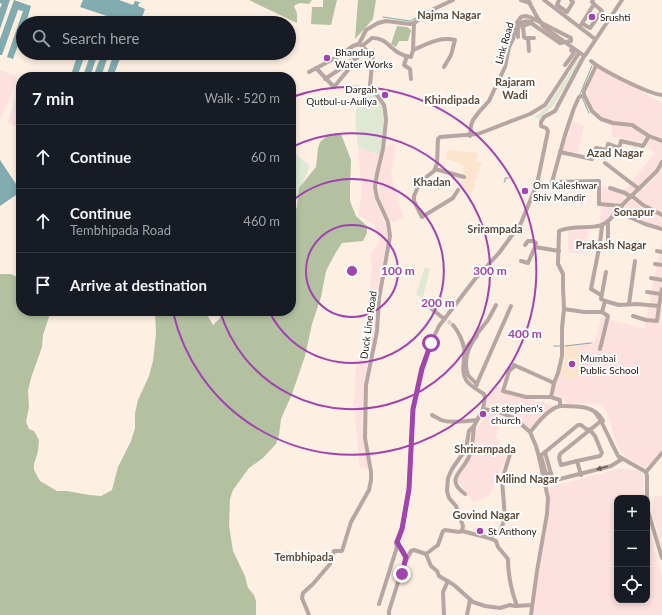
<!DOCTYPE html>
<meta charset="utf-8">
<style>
:root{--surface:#171b24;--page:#242831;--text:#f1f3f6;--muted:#9ea1a6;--line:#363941}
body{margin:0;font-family:Lato,sans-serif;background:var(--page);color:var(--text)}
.controls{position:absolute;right:12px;bottom:12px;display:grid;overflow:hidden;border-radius:8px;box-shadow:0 2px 6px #0003}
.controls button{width:36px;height:36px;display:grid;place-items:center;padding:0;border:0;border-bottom:1px solid var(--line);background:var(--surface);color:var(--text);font:20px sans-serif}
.stop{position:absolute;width:12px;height:12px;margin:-9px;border:3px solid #a044ae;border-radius:50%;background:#fff}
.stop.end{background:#a044ae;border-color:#fff;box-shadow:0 1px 4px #0008}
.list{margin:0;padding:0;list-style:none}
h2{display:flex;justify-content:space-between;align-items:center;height:52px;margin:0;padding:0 16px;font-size:17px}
h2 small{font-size:13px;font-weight:400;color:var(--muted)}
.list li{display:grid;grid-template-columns:26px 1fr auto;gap:12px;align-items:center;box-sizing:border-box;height:64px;padding:0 16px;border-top:1px solid var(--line)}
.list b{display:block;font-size:15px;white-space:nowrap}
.list p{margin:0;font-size:13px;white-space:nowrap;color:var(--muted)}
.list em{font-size:13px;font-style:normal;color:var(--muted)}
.icon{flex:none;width:22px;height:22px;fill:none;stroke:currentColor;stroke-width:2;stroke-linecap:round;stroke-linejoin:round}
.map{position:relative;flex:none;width:662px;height:615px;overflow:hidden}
.search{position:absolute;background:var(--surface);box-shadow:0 2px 6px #0003;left:16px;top:16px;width:280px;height:44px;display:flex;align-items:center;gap:10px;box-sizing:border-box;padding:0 14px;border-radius:22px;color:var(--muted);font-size:15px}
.panel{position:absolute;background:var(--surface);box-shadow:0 2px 6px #0003;left:16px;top:72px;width:280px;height:244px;border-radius:16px}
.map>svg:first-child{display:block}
.industrial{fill:#fce1de}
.built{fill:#fce4cf}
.green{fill:#dee8d3}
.forest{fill:#b3c1a1}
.water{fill:#81abaf}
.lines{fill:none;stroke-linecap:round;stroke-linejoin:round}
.stream{stroke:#81abaf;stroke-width:1}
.minor-tunnel{stroke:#dccec2;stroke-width:4;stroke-dasharray:4 2;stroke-linecap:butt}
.minor{stroke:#b7a5a2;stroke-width:4}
.minor-bridge{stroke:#b7a5a2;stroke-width:4}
.oneway{fill:#6a5e58}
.route{stroke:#a044ae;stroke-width:5}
.ring{fill:none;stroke:#a044ae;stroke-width:2}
.poi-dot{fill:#a044ae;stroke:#fff;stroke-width:1.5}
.labels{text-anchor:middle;stroke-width:4;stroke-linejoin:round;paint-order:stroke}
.poi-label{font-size:10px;fill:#1e160e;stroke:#fff;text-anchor:start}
.street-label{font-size:10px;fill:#1e160e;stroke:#fff}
.neighbourhood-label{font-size:11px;font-weight:bold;fill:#5d4a38;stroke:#fff}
.centre{fill:#a044ae;stroke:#fff;stroke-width:2}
.ring-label{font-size:12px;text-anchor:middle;font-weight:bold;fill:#a044ae;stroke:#fff;stroke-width:4;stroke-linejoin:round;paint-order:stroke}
</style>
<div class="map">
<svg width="662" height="615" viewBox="0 0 662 615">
<rect width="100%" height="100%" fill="#fdefe2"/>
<g class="industrial">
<path d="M599,68l63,35v36l-27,-14 -22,-4 -9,-3 -12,-10 -5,-10v-8l7,-17z"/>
<path d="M0,70l17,6 -15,42 -2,-1z"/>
<path d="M21,83v45l-14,-5z"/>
<path d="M572,122l12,4 -6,27 -15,-3z"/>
<path d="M611,124l16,2 8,2 17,12 10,3v16l-7,12 -44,47 -11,6 2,-38 21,6 32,-39 -13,-11 -30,-5z"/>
<path d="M396,144l-5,31 12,41 -7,6h-4l-6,-8 -7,-16v-23l8,-30z"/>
<path d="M358,147l23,8 -7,22v16l1,9 10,21 3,11 -12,67 -1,28 -11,51 -1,41 3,28 4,20 -10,-1 -6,-63 2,-40 7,-21 3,-15 6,-62 -2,-12 9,-13 -4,-17 -17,-10 4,-25z"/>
<path d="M662,168v60l-42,-17 37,-35z"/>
<path d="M589,230l-4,23h-17v-22z"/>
<path d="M662,239v211l-9,12 -8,5 -19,-10 -8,-10 -12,-37 -4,-4 -13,-3 -23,1 -2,-6 -11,-4 5,-21 17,7 7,-10 -5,-26 18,-2 6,-25 43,12z"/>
<path d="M492,387h10l-1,5 54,14 -26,23 -2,-1 -10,-10 -16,-9 -4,-2 -11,1 -1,-1 3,-16z"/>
<path d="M492,412l9,4 -5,20 10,23 -17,37 -16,6 -17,-24 13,-20 5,-23 12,-22z"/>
<path d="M622,468l16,3 5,4 1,23h-27v102h30v-79l15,56v38h-128l3,-28 12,-72 1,-28z"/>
<path d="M654,496h8v50l-9,-31z"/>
</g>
<g class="built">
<path d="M448,150l29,3 -1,8 6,2 -11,31 -10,-6 3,-23 -18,-6z"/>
<path d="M567,345h10l5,25 -7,10 -17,-7 7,-15 -1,-12z"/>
</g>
<g class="green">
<path d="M579,58l2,1 -27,46 -15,14 -4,-2 13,-11z"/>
<path d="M374,94l8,12 2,7 -3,42 -23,-8c-1,-10 -5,-33 0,-42 4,-5 10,-8 16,-11z"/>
<path d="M291,150l19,16 -19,45z"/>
<path d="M425,267l5,2 -7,28 -7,-2z"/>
</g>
<g class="forest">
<path d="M249,0h63l-3,4 -9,-1 -5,2 -1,2c4,5 3,10 3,16z"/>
<path d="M323,0h14l-6,25 -20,-1 1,-17h11z"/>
<path d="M358,0h18l-3,19 -18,20z"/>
<path d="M397,26l10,1 4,3 -3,11h-9l-3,6 -5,-3z"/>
<path d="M336,133h3l2,1 10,26 -1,28v13l6,15 11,10v7l-4,8 -21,2 -7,11 -9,17 -5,26 -9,27 -7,32 -13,38 -11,25 -2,16 -3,9 -13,14 -14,10 -16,22 -3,9 -1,26 4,26 12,25 3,12 6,7 2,6v14h-256v-341h11l10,5v32h30l-8,24 -1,12 -11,31 -3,13 1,16 -3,15 3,7 5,2 5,9 -1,11 -4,13v6l6,11 17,10h10l22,4 12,1 11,-6 6,-23 13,-26 4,-13v-15l3,-13 11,-24 4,-15 3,-27 -1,-23h50l8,14 7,-7v-7h71v-92l6,-12 2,-19 17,-21 2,-19 2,-6 7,-6z"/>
</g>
<g class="water">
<path d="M0,0h10l-10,29v-21l2,-4 -2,-1z"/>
<path d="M14,0l17,6 -5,17h-3v8l-10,28 -6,-2 16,-46 -5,-1 -16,45h-2v-16z"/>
<path d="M83,0h36l14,5 2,-4 -3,-1 10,3h-3l-1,3 7,3 -5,14h-12l-48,-16z"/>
<path d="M78,53h8l-8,21 -6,-2z"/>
<path d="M91,53h7l-8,24 -7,-1z"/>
<path d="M102,53h7l-8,24h-8z"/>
<path d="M114,53h8l-9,24h-7z"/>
<path d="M0,160l20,30 -4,5 -16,11z"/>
</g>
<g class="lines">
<g class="stream">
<path d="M383,17l27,4 8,-4"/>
<path d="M580,94l12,-28"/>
<path d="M582,97l7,16"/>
<path d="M504,182h1v-4h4"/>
<path d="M554,346h6"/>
<path d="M565,346l26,-3"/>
</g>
<path class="minor-tunnel" d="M443,318l10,7"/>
<g class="minor">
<path d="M521,0l9,3"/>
<path d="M528,0l9,17 7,10 39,28"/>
<path d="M544,0l51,39"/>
<path d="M559,0l-2,5 10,7 6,-10 -2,-2"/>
<path d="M583,24l7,4 12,-17 -8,-7"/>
<path d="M581,25l13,-21 -2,-2 1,-2"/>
<path d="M518,37c-1,-11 2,-18 14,-15"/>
<path d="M528,38l1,13"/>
<path d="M534,38h-9l-1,-1 -1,-11 8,-3 29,20"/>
<path d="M359,44l7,-14 12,-7 8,-2 24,3 4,-1 20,-14 19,-9"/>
<path d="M362,46l10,-8c17,-1 19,17 39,19l2,-7 1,-27"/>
<path d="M413,50c14,-6 28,-14 42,-10l-4,15 -7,12"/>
<path d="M586,54l36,-54"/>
<path d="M407,56l-3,9 6,4 1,10"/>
<path d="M591,61c10,9 58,33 71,34"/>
<path d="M565,65l9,-12 -3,-3"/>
<path d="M596,66l-12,25v4l8,16 9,8 12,4 19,2 17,11 13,5"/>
<path d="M316,68l18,19 14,-17 3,-9"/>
<path d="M309,72l30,-16 14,-10 6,-2"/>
<path d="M325,79l36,-24"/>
<path d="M584,95l-5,2 -5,11 -9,27 -13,47 47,-1v23l23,2"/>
<path d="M470,136l1,-10 2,-6 6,-8 10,-11 16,-34 4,-20 4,-8 3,-15 5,-7 4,-1 5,1 41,21v3"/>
<path d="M560,152l32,7 4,-11 11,2 1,-6 11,4 2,-7 22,5 6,-10"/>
<path d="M605,163l34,26"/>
<path d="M435,169l29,8"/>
<path d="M610,188l15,5 6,4"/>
<path d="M458,190l-5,8 -31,19 -8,-16v-5l6,-14 14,-11 3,-7 1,-25 2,-2 38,-3 52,-20 15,-9 34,-52"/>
<path d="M632,196l11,9 19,10"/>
<path d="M616,211l29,13 17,5"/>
<path d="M608,223v18"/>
<path d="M525,245l3,-4h5l3,2 -1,4"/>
<path d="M657,251l5,1"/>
<path d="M521,261l7,2 7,-16 24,4"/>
<path d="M655,264l7,1"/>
<path d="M651,278l11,2"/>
<path d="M647,292l14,2"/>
<path d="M601,295l-10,-6 9,-46 2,-17"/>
<path d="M605,301l-4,-2 5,-27"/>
<path d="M629,304l6,-43"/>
<path d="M427,305l16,13"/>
<path d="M564,309l20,3h18l3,-11 14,4 17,-1 23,2 3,-17"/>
<path d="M633,316l13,4 11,1 2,-15"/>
<path d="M453,325c5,6 10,16 11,23 2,10 -4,23 2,32 4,6 12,10 18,14l1,3 -2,12 -9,17 -5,5 -3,18 -14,20 -4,9 -1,13 2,7 7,8 2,6 5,14 -1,5"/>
<path d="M465,349l23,-29 8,-15"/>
<path d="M600,349l4,-16 4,-17 -6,-4"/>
<path d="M514,365l40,18"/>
<path d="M515,366l-6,5 -6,20 23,6h25"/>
<path d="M477,384c-3,-3 -7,-6 -9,-9 -5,-13 0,-29 9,-39"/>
<path d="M475,388l36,-82"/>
<path d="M560,406v-6l-9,-3 3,-14 4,-10 4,-17v-28l2,-19 -1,-22v-13l-5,-10 1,-33c22,-10 43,6 57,-20l41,-40 5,-9"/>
<path d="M483,409l13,2 18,7 16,14 6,14 3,11 9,41 -1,16 -10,57 -6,44"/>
<path d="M595,412l6,9 17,35 28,16 1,4v22"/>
<path d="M432,415c3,2 6,3 9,5 10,4 25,1 36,0"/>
<path d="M530,432c8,-9 18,-23 30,-26 16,0 35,-1 43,15"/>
<path d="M545,452l8,29"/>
<path d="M541,456l5,18 5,-1"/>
<path d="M539,457l39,-32h3l5,4 4,1 5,6 7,17 -2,3 -23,5 4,14"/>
<path d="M577,461l-16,4 -2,-7 1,-4 41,-33"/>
<path d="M646,472l16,-19"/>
<path d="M544,483l67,-17 11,-7"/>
<path d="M465,494c-22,-16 0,-23 5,-40 3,-9 3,-19 4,-28"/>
<path d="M647,500l1,11 14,47"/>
<path d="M489,538l7,3 2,6 10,12c0,17 3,31 9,47"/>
<path d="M426,554l12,-9 5,-14 2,-1 14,2 3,-1 27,7 12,-9 4,-11 -3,-38 9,-29"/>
<path d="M406,561l5,-10 3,-1 12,4 5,12 6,5 2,5 15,9 19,17 12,4 15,2 10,-3 5,1 17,-1"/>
<path d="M379,604l18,-57 -1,-4"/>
<path d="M309,615l-7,-17 1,-5 10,-9 17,-20 4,-13h8l9,-29 18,-32 2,-10v-8l-6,-34 1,-53 11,-54 2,-32 11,-63 -2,-14 -11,-24 -2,-11 2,-13 6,-25 3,-29 -1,-10 -1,-5 -14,-20 3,-30 -14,-11"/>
<path d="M389,615v-4l16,-51v-3l-8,-15 5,-13 7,-40 4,-80 8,-40 10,-26 8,-17 36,-47 24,-26 22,-30 16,-39 11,-53 -2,-3 -5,-2v-4l3,-5 11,-6 28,-53"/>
<path d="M444,615l-1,-23 5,-11"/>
<path d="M467,615l3,-15"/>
</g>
<g class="minor-bridge">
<path d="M560,43l11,-2"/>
<path d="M583,58l3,-4"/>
</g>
</g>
<defs><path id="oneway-solid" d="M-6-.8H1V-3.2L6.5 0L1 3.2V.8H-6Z"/></defs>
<use class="oneway" href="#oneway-solid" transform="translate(602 468) rotate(164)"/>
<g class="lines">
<path class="route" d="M402,574l4,-17 -9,-15 5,-13 7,-40 4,-80 9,-40 9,-26"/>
</g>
<g class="ring">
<circle cx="352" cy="271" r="46"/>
<path d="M291 202A92 92 0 1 1 269 311"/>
<path d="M292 147A138 138 0 1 1 220 311"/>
<path d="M292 97A184 184 0 1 1 173 312"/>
</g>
<g class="poi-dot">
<circle cx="592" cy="17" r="4"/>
<circle cx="327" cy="58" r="4"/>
<circle cx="385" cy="95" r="4"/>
<circle cx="525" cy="191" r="4"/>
<circle cx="572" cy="364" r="4"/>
<circle cx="483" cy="414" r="4"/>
<circle cx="480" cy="531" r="4"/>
</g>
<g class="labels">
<g class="poi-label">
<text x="600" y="21">Srushti</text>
<text x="335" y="56">Bhandup<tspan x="335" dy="12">Water Works</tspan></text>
<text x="377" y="93" text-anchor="end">Dargah<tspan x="377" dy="12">Qutbul-u-Auliya</tspan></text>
<text x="533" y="189">Om Kaleshwar<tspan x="533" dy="12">Shiv Mandir</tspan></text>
<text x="580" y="362">Mumbai<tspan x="580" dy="12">Public School</tspan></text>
<text x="491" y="412">st stephen's<tspan x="491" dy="12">church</tspan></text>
<text x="488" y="535">St Anthony</text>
</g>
<g class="street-label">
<text transform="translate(504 43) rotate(-74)" y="4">Link Road</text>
<text transform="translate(368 325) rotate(-82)" y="4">Duck Line Road</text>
</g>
<g class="neighbourhood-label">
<text x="449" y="19">Najma Nagar</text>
<text x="515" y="86">Rajaram<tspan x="515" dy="13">Wadi</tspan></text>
<text x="452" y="104">Khindipada</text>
<text x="615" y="157">Azad Nagar</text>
<text x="432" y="186">Khadan</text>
<text x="634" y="216">Sonapur</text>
<text x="495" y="233">Srirampada</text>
<text x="611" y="249">Prakash Nagar</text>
<text x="485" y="453">Shrirampada</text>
<text x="527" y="483">Milind Nagar</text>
<text x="486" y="519">Govind Nagar</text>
<text x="304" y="561">Tembhipada</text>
</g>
</g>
<circle cx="352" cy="271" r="6" class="centre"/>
<g class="ring-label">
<text x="398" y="275">100 m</text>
<text x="490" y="275">300 m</text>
<text x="438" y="307">200 m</text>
<text x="525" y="338">400 m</text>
</g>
</svg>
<div class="controls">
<button>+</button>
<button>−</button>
<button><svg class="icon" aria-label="locate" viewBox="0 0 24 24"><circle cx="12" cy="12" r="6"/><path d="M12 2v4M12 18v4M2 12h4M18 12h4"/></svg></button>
</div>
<div class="stop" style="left:431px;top:343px"></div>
<div class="stop end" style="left:402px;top:574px"></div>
<div class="search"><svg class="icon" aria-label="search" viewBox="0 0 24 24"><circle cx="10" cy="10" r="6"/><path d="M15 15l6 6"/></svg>Search here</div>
<section class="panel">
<h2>7 min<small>Walk · 520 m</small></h2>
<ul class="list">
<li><svg class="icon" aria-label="ahead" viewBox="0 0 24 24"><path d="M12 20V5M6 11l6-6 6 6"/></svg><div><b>Continue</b></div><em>60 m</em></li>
<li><svg class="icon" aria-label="ahead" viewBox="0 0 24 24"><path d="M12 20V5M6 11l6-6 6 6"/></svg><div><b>Continue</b><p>Tembhipada Road</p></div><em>460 m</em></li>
<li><svg class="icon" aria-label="arrive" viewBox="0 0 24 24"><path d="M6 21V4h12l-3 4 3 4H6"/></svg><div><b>Arrive at destination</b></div></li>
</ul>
</section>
</div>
